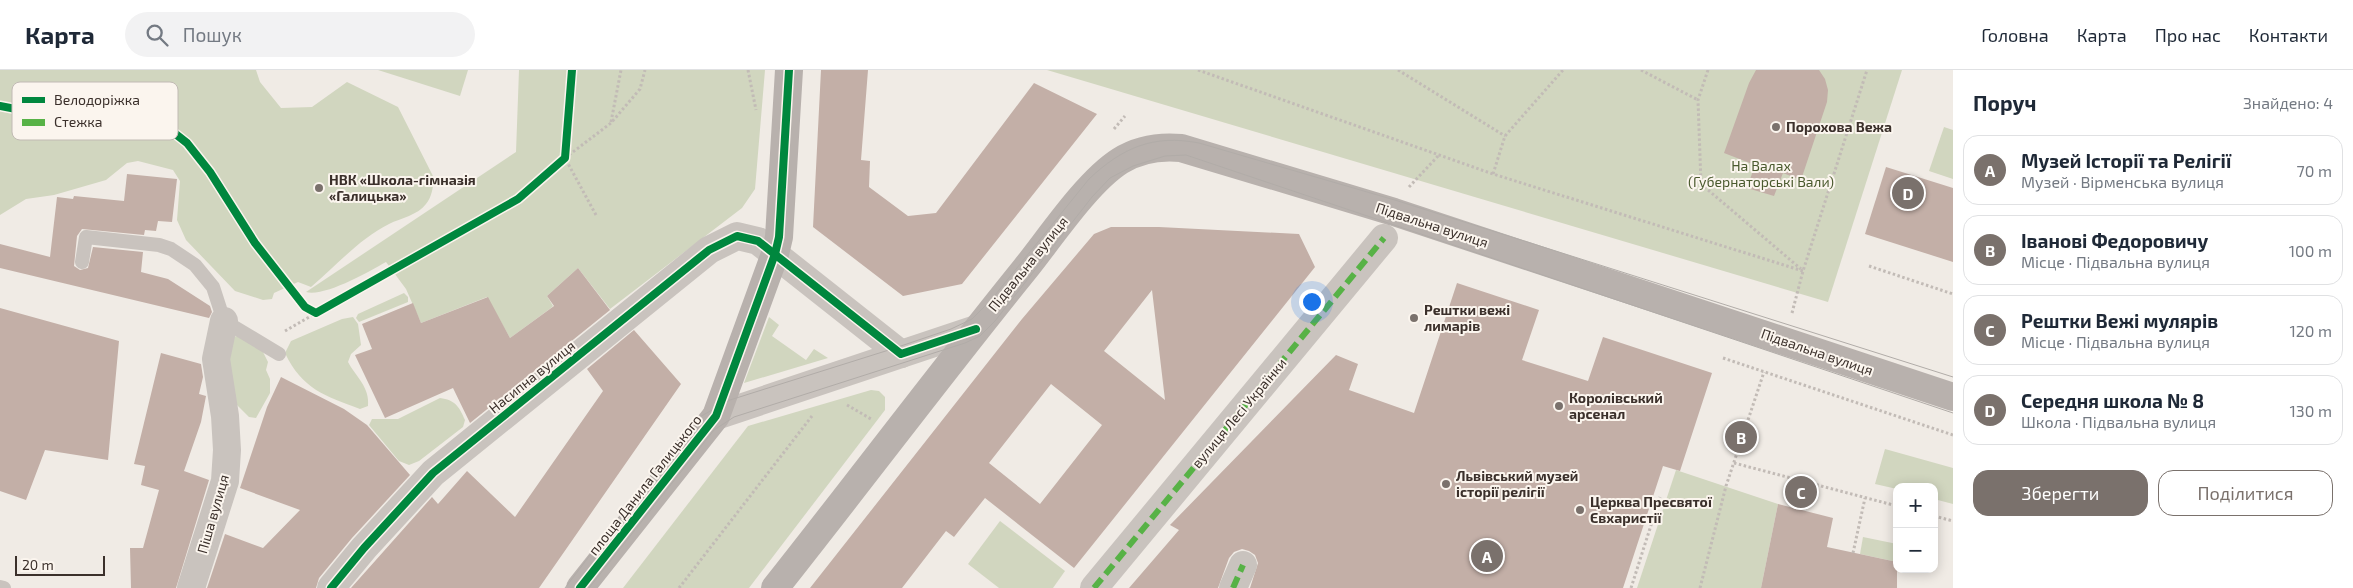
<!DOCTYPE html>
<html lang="uk">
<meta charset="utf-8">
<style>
:root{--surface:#fff;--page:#f2f2f3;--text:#1f2937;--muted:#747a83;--line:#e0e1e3;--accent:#7a716c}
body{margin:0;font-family:"Exo 2",sans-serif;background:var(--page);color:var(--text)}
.controls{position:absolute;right:15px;bottom:15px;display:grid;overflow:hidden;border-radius:10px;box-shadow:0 2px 12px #0003}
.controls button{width:45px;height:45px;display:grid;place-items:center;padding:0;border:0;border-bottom:1px solid var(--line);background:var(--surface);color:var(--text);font:25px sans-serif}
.scale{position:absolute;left:15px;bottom:12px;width:90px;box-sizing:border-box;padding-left:5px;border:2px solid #3b302b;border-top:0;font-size:14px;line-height:18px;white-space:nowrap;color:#3b302b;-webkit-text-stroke:4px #fbf5ee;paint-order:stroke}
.you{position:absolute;left:1311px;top:231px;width:18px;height:18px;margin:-12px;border:4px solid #fff;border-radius:50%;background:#1a73e8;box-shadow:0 0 0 8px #1a73e833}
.badge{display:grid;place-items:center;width:32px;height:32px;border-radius:50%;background:var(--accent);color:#fff;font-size:16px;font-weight:700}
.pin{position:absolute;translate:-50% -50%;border:2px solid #fff;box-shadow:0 1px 5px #0006}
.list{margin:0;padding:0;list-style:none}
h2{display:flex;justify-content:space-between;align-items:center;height:65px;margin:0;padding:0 20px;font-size:21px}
h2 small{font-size:16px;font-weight:400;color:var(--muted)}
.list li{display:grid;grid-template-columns:32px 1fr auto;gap:15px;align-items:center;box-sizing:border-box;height:70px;margin:0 10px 10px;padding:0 10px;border:1px solid var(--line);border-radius:15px}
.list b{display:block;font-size:19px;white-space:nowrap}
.list p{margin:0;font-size:16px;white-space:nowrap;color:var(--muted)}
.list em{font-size:16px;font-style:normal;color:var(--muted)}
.actions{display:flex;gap:10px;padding:15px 20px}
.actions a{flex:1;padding:11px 0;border:1px solid var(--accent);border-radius:15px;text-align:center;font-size:18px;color:var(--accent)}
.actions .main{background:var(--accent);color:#fff}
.icon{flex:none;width:28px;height:28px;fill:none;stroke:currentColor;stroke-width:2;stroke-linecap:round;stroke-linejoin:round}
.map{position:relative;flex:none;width:1953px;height:518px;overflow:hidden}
header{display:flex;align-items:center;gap:30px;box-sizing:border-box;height:70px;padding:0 25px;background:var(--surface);border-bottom:1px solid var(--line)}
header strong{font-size:24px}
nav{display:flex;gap:28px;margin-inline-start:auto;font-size:18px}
.search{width:350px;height:45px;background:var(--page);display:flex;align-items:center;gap:12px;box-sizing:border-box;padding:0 18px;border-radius:28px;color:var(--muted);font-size:19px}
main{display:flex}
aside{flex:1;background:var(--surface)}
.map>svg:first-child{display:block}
.green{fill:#d1d6bf}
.building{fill:#c3afa7;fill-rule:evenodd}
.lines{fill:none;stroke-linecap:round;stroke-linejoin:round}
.path{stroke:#c2bbb6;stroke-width:3;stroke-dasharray:2.5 2.5;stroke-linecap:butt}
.lane{stroke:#c9c3be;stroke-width:14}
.street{stroke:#c9c3be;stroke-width:28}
.primary{stroke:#b8b1ad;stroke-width:28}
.tram{stroke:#b1aca8;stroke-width:1}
.quiet{stroke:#57b246;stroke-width:6;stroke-dasharray:12 6;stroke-linecap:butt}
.cycleway-casing{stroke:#fbf5ee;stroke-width:11}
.cycleway{stroke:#00873e;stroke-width:8}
.poi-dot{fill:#7a716c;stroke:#fbf5ee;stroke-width:2}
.labels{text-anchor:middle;stroke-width:4;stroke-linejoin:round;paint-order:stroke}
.poi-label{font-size:14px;font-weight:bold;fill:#3b302b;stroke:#fbf5ee;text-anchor:start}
.park-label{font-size:14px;fill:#4a5a2e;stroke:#fbf5ee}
.street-label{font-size:14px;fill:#3b302b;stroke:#fbf5ee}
.key{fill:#fbf5ee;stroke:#c1bab4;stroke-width:1}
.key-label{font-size:14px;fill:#3b302b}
</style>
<header>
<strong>Карта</strong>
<div class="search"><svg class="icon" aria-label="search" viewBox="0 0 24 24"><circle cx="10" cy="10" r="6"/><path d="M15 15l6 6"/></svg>Пошук</div>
<nav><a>Головна</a><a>Карта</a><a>Про нас</a><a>Контакти</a></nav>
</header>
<main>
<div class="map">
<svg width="1953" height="518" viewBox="0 0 1953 518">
<rect width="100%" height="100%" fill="#f0ebe5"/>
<g class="green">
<path d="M0,0h256l4,12 21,26 31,-1 35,-25 51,25 36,71c-1,9 -2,19 -8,26 -8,11 -25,14 -37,20 -30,15 -53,42 -78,63l-13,-5 -24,11 -2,6 -9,1 -28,-9 -49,-51 -9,-20 3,-39 -7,-11 -35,-9 -11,2 -21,17 -52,15 -28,4 -26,16z"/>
<path d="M378,0h90l-8,26z"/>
<path d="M519,0h246l-10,119 -13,19 -132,101 -32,-41 -31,28 6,10 -2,2 -41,30 -23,-41 -66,26 -15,-34 -20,-27c-18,10 -61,35 -80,30l210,-140z"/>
<path d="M1047,0h855l-74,232z"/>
<path d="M1944,57l9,3v49l-24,-8z"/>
<path d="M404,223l4,4v5l-49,20 -3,-4 2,-4z"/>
<path d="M353,247l5,7 3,21 -10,9 -3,8c8,15 22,25 20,44l-8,3c-35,-13 -58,-20 -75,-56l6,-12 51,-22z"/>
<path d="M769,247l10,8 -7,11 34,24 8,-11 14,9 -84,25z"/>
<path d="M236,266l25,12 7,14 -2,8 4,9v14l-14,25 -7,-1 -12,-12 -13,-61z"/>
<path d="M871,320l8,1 6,6v13l-136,178h-126l125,-162z"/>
<path d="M440,328c15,2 19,8 25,22l-2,7 -44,34 -10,4 -10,-4 -30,-36 3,-6h26z"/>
<path d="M1885,379l68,19v36l-19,-5v-12h-37v2l-22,-5z"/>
<path d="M1676,400l102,34 -17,84h-124z"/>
<path d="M1000,451l65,50 -12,17h-54l-31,-24z"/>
<path d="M1863,467l34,7v18l-37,-8z"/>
</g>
<g class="building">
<path d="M821,0h47l-7,90 9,1 -1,26 39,29 28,-3 98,-130 63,31 -135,170 -59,12 -90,-69z"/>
<path d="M1756,0h63l6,9 3,11 -1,12 -26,78 -18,-7 -9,23 -27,-8 8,-23 -31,-12 25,-70z"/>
<path d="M1886,97l67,21v74l-88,-28z"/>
<path d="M127,104l50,5 -5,43 -14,-1 -2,10 -11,-1 -1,5 -62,-6 -5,7 -3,30 6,4 8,-2 5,-21 50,5 -2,20 27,7 42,27 2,6 -3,6 -209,-50v-24l50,13 7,-60 16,2 1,-3 50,5z"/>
<path d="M1111,157h48l140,7 16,33 -241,301 -89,-70 -31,39 -8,-6 -44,57h-92l212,-269 72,-85zM1152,220l13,110 -61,-49zM1051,314l51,41 -62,79 -51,-41z"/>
<path d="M578,198l32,42 -140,113 -17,-35 -68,30 -30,-63 17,-6 -10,-25 51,-21 8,20 67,-26 22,41 44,-32 -7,-10z"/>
<path d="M1457,213l82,27 -17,50 66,21 15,-44 109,36 -32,98 -17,-5 -40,122h-373l8,-25 -3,-8 -6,-4 -7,-2 -8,3 -5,6 -11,30h-89l50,-58 -9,-5 166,-170 22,9 -9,26 65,23z"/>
<path d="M0,238l119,33 -11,119 -63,-10 -19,50 -26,-9z"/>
<path d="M634,260l47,54 -142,204h-188l81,-91 6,7 29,-33 48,46 88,-126 -16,-22z"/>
<path d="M161,283l40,11 2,13 -4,17 7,2 -5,26 -17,49 25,9 -33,108h-45l-1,-40h13l16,-58 -18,-5 4,-19 -11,-2z"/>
<path d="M281,307l63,32 23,16 43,50 -58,63 -33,40 -3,10h-109l18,-54 38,14 37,-38 -60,-22 27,-81z"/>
<path d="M1778,434l55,14 -6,29 70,15v26h-136z"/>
</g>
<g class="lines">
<g class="path">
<path d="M748,0l8,40"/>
<path d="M1198,0l295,104 310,97"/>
<path d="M1398,0l107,66"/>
<path d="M1641,0l57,30"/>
<path d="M1708,0l-10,30 3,84 100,85"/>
<path d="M611,52l10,-52"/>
<path d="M1114,59l11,-13"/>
<path d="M1493,104l12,-38 58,-66"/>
<path d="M1409,117l30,-32"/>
<path d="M596,145l-31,-57 46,-35 29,-34 5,-19"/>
<path d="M1869,196l84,28"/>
<path d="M1792,243l11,-42 64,-201"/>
<path d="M285,261l31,-18"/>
<path d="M1723,288l230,77"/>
<path d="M847,335l24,14"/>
<path d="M1734,393l163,43"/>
<path d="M1934,446l19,5"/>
<path d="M1853,483l12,-55"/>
<path d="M679,518l133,-172"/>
<path d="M1631,518l29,-91"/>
<path d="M1700,518l26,-102 38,-114"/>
</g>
<g class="lane">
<path d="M82,192l4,-25 73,8 12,4 24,16 18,22 11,34 55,33"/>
<path d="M0,517l4,1"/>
</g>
<g class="street">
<path d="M716,346l260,-87"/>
<path d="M191,518l34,-107 2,-31 -2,-34 -9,-57 8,-38"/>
<path d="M331,518l33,-40 69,-75 276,-223 28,-14 21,5 143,113"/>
<path d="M1094,518l290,-350"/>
<path d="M1233,518l10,-23"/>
</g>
<g class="primary">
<path d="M580,518l136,-172 59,-162 4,-17 10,-167"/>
<path d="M775,518c84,-106 165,-214 250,-319 25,-31 62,-87 95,-108 19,-12 39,-15 61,-13l213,64 559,185"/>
</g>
<g class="tram">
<path d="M565,518l109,-143 22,-26 34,-19 162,-51 59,-20 21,-10 19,-19 98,-121c33,-31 64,-45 110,-36l199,58 555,176"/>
<path d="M589,518l125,-158 20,-13 231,-74 15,-7 15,-15 97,-124 18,-19 23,-12 32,-10 21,-1 767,258"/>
</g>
<g class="quiet">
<path d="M1094,518l290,-350"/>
<path d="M1233,518l10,-23"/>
</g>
<defs>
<g id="cycleway">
<path d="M0,36l72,14 69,-4 27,12 19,15 23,29 45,71 50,64 11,6 202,-114 47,-41 7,-88"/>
<path d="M331,518l33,-40 69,-75 276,-223 28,-14 21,5 143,113 75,-25"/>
<path d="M580,518l136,-172 59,-162 4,-17 10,-167"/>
</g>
</defs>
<use href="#cycleway" class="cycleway-casing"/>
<use href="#cycleway" class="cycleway"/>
</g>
<g class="poi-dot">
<circle cx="1776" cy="57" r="5"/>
<circle cx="319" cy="118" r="5"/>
<circle cx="1414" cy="248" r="5"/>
<circle cx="1559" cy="336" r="5"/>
<circle cx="1446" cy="414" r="5"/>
<circle cx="1580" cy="440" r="5"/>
</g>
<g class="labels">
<g class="poi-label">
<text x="1786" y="62">Порохова Вежа</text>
<text x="329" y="115">НВК «Школа-гімназія<tspan x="329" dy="16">«Галицька»</tspan></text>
<text x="1424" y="245">Рештки вежі<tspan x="1424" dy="16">лимарів</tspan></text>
<text x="1569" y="333">Королівський<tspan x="1569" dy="16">арсенал</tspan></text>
<text x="1456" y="411">Львівський музей<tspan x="1456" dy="16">історії релігії</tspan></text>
<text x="1590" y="437">Церква Пресвятої<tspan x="1590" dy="16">Євхаристії</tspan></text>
</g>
<g class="park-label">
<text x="1761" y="101">На Валах<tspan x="1761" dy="16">(Губернаторські Вали)</tspan></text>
</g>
<g class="street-label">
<text transform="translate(1432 155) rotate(18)" y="5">Підвальна вулиця</text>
<text transform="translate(1028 194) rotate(-51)" y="5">Підвальна вулиця</text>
<text transform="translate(1817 282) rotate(19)" y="5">Підвальна вулиця</text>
<text transform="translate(532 307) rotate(-39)" y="5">Насипна вулиця</text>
<text transform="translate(1239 343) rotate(-50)" y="5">вулиця Лесі Українки</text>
<text transform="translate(645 415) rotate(-52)" y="5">площа Данила Галицького</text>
<text transform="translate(213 444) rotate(-74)" y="5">Піша вулиця</text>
</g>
</g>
<rect x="12" y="12" width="166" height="58" rx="8" class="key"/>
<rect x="22" y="27" width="23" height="6" fill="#00873e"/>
<rect x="22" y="49" width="23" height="7" fill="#57b246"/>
<g class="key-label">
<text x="54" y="35">Велодоріжка</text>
<text x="54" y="57">Стежка</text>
</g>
</svg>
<div class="controls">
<button>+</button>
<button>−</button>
</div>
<div class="scale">20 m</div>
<div class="you"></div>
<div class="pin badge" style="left:1487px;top:486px">A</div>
<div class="pin badge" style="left:1741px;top:367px">B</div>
<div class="pin badge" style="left:1801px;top:422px">C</div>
<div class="pin badge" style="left:1908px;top:123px">D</div>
</div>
<aside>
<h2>Поруч<small>Знайдено: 4</small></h2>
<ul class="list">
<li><span class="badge">A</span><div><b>Музей Історії та Релігії</b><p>Музей · Вірменська вулиця</p></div><em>70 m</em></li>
<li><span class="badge">B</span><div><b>Іванові Федоровичу</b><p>Місце · Підвальна вулиця</p></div><em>100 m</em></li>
<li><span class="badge">C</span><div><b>Рештки Вежі мулярів</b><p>Місце · Підвальна вулиця</p></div><em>120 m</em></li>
<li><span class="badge">D</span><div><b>Середня школа № 8</b><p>Школа · Підвальна вулиця</p></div><em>130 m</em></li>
</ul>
<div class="actions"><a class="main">Зберегти</a><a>Поділитися</a></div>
</aside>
</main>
